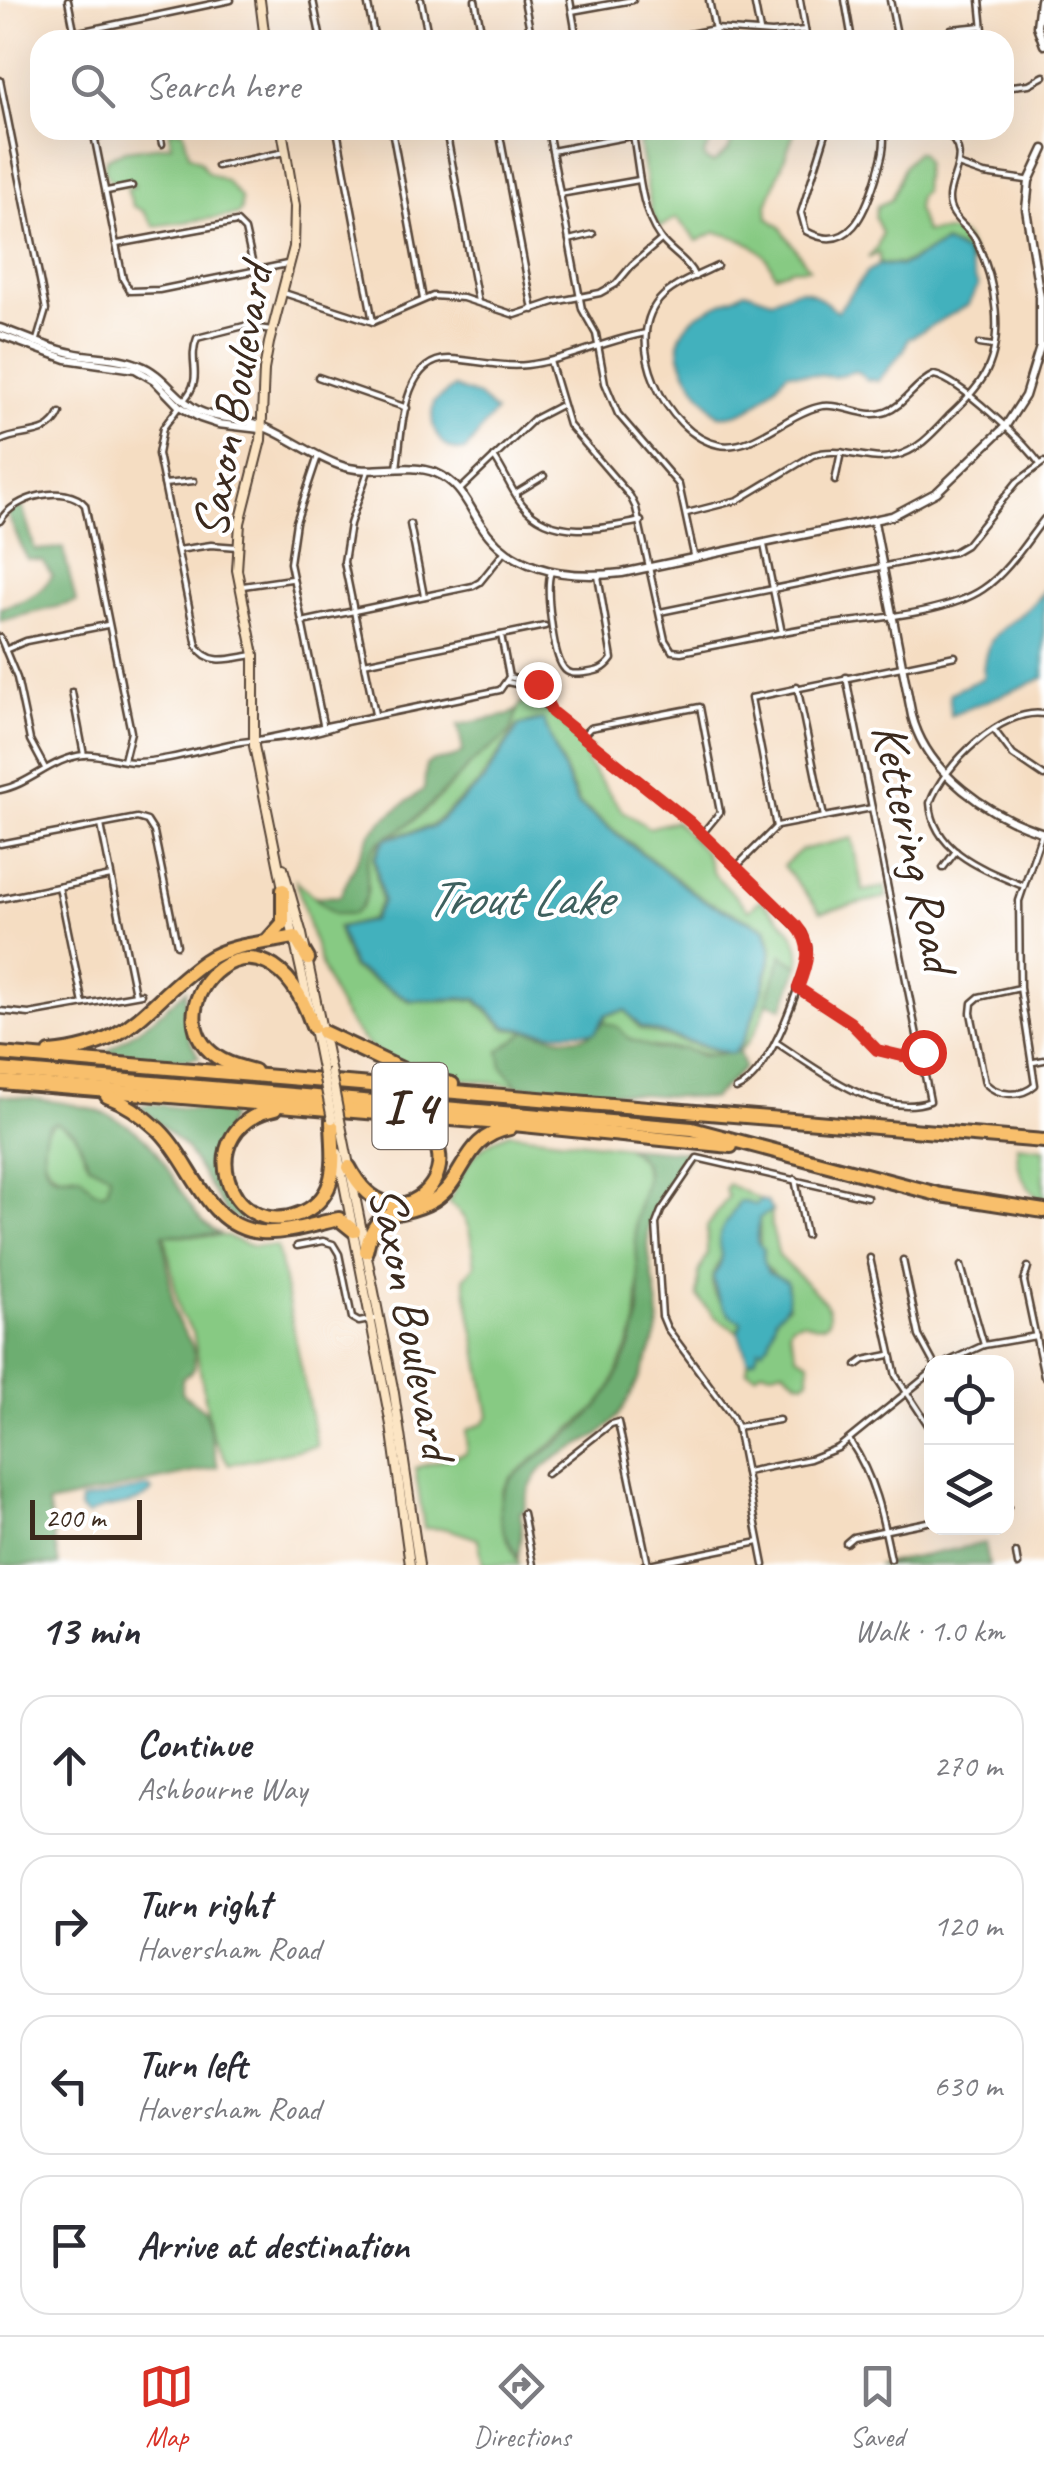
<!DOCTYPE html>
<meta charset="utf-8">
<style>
:root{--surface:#fff;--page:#f2f2f3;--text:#2b2b33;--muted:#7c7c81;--line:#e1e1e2;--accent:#d93025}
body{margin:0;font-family:Caveat,sans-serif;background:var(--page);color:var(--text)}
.controls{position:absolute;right:30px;bottom:30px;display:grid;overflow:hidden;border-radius:20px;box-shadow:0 10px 40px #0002}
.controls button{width:90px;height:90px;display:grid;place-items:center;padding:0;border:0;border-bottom:2px solid var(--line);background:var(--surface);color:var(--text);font:50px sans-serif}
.scale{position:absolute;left:30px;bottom:25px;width:112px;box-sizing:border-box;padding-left:10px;border:5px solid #3b2a1e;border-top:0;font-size:28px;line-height:35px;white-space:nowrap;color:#3b2a1e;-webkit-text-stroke:8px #fff;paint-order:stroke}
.stop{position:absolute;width:30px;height:30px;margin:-22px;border:8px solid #d93025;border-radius:50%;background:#fff}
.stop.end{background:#d93025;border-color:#fff;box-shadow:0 2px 10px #0008}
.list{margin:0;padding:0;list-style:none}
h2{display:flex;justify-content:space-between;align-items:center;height:130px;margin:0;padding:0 40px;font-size:42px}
h2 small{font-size:32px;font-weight:400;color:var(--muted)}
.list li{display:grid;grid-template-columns:65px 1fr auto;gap:30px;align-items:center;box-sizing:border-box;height:140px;margin:0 20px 20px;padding:0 20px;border:2px solid var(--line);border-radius:30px}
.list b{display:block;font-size:38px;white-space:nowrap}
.list p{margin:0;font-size:32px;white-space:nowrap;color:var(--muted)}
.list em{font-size:32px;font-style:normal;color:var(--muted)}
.icon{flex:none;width:55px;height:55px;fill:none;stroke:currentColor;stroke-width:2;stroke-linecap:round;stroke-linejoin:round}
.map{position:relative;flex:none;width:1044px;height:1565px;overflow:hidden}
.search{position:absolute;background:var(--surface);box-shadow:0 10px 40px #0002;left:30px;right:30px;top:30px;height:110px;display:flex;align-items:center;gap:25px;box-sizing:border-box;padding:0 35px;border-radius:30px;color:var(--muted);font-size:38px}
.sheet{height:770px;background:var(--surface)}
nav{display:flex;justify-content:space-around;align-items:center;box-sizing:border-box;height:140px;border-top:2px solid var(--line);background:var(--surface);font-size:28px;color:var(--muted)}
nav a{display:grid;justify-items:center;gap:5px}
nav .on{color:var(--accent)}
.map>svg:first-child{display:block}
.green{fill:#87ca83;stroke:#617a50;stroke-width:2.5}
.forest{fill:#6dae71;stroke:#546c48;stroke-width:2.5;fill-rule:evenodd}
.water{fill:#42b1bd;stroke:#3e6e6e;stroke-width:2.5}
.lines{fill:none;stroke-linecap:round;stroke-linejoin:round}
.minor-casing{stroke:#574537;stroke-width:9}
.tertiary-casing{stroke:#574537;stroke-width:11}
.secondary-casing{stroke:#574537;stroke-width:12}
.motorway-casing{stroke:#574537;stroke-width:18}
.minor{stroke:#fff;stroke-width:4}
.tertiary{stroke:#fff;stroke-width:6}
.secondary{stroke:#fce5c4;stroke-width:8}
.motorway{stroke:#f8bf6c;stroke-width:12}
.secondary-bridge-casing{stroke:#574537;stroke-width:12;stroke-linecap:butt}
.secondary-bridge{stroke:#fce5c4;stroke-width:8}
.route{stroke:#d93025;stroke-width:12}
.labels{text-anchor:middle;stroke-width:8;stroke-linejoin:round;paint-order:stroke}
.shield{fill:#fff;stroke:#766a62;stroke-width:2.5}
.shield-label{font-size:48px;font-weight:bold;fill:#3b2a1e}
.street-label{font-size:50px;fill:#3b2a1e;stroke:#fff}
.water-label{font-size:52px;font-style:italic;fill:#3e605e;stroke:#fff}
</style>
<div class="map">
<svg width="1044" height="1565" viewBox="0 0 1044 1565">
<rect width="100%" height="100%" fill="#fff"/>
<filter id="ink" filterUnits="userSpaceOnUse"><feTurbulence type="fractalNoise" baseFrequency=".01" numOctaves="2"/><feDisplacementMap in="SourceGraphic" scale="20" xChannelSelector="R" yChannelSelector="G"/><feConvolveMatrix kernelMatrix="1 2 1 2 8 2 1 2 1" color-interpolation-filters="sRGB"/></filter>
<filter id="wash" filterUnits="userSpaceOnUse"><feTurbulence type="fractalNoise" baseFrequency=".0048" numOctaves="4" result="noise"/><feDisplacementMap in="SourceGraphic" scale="40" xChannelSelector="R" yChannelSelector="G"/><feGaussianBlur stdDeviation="2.25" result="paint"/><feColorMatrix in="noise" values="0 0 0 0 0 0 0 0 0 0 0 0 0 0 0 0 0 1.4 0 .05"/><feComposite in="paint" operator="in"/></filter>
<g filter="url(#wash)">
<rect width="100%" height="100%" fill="#f5ddc2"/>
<g class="green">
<path d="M169,130h14l6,25 11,6 7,11 20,10 14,16v13l-4,4 -83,11 -11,-15 -10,-5 -6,-17 7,-2v-3l-19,1c-8,-7 -14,-17 -8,-27l18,-7 46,-6z"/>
<path d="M660,130h48l4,9 -8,15 2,6 7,3 15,-12 6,-15 21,-6h40l-28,75 1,13 12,9 29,41 -18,1 -16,6c-10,-29 -30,-36 -59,-43l-19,9 -20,-23 -18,9 -8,-18 -12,-66 17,-6z"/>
<path d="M916,152l4,1 5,9 -2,30 -5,5 -1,12 8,23c27,-1 45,-5 48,32l-7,-12 -21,-10 -43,22h-23v-11l-11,5 9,-11 5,-14 -7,-16 2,-11 14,-6 13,-33z"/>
<path d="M528,701l25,14 39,35 -5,7v6l35,47 27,18 26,-7 30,31 8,21 36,37 11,-10c21,20 44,35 39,66l-17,-11c-10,29 -21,86 -48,99 13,-10 38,-85 38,-103 0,-7 -4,-16 -5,-23l-64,-29 -124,-96 -36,-84 -25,6 -39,58 -48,43 -48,12 -10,20 8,43 -10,19 -34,7 14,41 58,33 66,-1 31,29 21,2 -14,14 -11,21 16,20c-33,-5 -67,-7 -99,-15 -86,-19 -101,-120 -123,-190l38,33 27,-6c12,-20 -2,-41 12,-60 11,-14 30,-19 45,-31 20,-16 36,-36 55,-55 11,-11 28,-19 37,-30 5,-8 6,-21 11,-29z"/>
<path d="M852,838l11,53 22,-4 2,10 -66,15 -38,-46 18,-16z"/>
<path d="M626,1011l14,18 87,26c-16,2 -25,-2 -40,-5 -20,-4 -37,1 -56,-11 -11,-6 -16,-13 -28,-17l4,-7z"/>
<path d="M56,1122l19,11 11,26 25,16 -3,14 -6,4 -9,-3 -19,-16c-32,11 -43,-39 -18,-52z"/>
<path d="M509,1133l118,14 15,14 6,23 -9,18 -4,23 4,47 -3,56 -26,61 -12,18 -88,71 -9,14 6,46 12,27h-36l-5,-26 -30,-10 -24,-1 -9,-60 51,-15 1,-23 15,-6 7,-8 -25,-138 11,-13c-5,-28 -2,-46 -27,-62 20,-37 19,-53 61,-70z"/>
<path d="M1017,1145l27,3v54c-20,-13 -28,-33 -27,-57z"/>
<path d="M728,1184l33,16 -5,5 -13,-4 -6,3 -17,33c6,21 0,20 -7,38 -6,17 15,38 28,45l-3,12 -24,-16 -17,-20 2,-23 8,-18v-28l21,-30 -3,-8z"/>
<path d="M772,1211l-1,13 8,32 46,46c11,23 -3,29 -22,19l-11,3 -3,6 8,25 12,6v18l-4,3 -7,-1 -15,-12 -10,3 -11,-2 -6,5 -9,-4 1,-10 7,-2 4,-11h5l5,-6 7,-25 12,-12 -3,-13 3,-7c-36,-23 -26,-30 -29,-67z"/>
<path d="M165,1235l60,1 26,10 26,1 40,199 -88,18 -17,-28 -19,-104 -13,-18z"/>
</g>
<g class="forest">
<path d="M22,505l13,45 28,-2 13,54 -76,19v-13c21,-6 41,-12 52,-33l-9,-14 -16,-2 -20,-45z"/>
<path d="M517,710c-2,6 -3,16 -7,22 -9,11 -26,19 -36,29 -23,22 -42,45 -67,64 -10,9 -23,10 -32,21 -20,24 7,46 -22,68h-19l-19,-17 25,-1 30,-62 14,-15 40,-30 2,-24c13,-9 26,-2 37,-14l-5,-26 51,-10z"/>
<path d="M782,955l17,11 -16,42 -17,-6z"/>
<path d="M186,990c-3,26 -1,45 13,67l-12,3 -82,-7 49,-35z"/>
<path d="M603,1022l15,5 10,11 27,11h30l16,7 38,-4 5,16 -32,31 -194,-13 -16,-20 -3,-15 28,-20c28,4 58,18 76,-9z"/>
<path d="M0,1095c50,6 107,7 145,44 26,24 45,84 76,95l-58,1c4,24 7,49 11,74 3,23 25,30 20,60l-12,10v14l24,19 12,55 -170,37 11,61h-59zM56,1122l19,11 14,31 21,11 -2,14 -6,4 -9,-3 -13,-15c-6,0 -11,2 -17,2 -26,0 -20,-37 -15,-51z"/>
<path d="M150,1104l81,10c-19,47 -18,66 16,104l-8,2 -14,-9 -40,-64 -46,-41z"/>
<path d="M627,1147l63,5c-14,22 -37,49 -41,75 -4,30 9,62 10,92 1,20 -26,74 -38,92 -31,49 -87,29 -97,100l-4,1 2,12 -4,35c-16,-30 -28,-50 -8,-80 26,-21 69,-49 89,-74 14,-17 32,-56 37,-76 9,-35 -3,-73 0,-108 3,-30 26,-53 -9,-74z"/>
<path d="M985,1543l4,22h-112z"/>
</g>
<g class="water">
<path d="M945,243l20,10 13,33 -10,19 -60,34 -4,11 -26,31 -12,-2 -10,-8 -22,6 -46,-5c-20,21 -38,47 -70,43 -21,-25 -61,-69 -24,-97 14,-12 35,-16 51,-27l27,9c34,-19 36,-9 66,11l29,-39 12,-7 23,1z"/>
<path d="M454,387l24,9 17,16 -30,39c-27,1 -37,-26 -31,-49z"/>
<path d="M1044,590v88l-94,38v-23l33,-15c0,-57 33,-48 61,-88z"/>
<path d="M543,720l34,84 125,96 63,29c2,7 6,17 5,24 -2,22 -22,89 -38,101l-91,-27 -15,-17 -20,4 -11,18 -43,1 -45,-6 -31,-29 -65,2 -58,-33 -14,-39 33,-7 11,-20 -8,-43 10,-19 47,-11 51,-46 36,-56z"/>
<path d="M761,1200l6,2 5,9 -13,7 -2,24 6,7v13l5,11 19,8c0,19 4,24 -11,36l-7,25 -6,7 -4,-1 -4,11 -7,2 -10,-29 4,-10c-18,-8 -26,-26 -29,-46 15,-18 5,-22 7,-39 1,-13 15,-23 19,-36l17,4z"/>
<path d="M148,1487l4,4c-16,18 -46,11 -65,25l-7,-7 1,-8z"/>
</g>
</g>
<g filter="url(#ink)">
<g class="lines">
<defs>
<g id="minor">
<path d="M68,0l8,40"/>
<path d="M313,0l8,40"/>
<path d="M367,0l8,40"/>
<path d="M421,0l8,40"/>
<path d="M475,0l8,40"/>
<path d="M524,0l8,40"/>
<path d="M570,0l7,40"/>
<path d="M709,0l8,40"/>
<path d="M754,0l6,31"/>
<path d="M800,0l7,40"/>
<path d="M845,0l7,40"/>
<path d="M890,0l8,40"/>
<path d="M980,0l4,40"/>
<path d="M572,11l61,-11"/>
<path d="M951,29l31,-3"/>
<path d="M74,33l157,-33"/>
<path d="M658,40l57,-11 57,4 33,-3"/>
<path d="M0,80l46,230 -10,33"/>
<path d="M1004,87l25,-3 15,-8"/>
<path d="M93,130l30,149 7,12 29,-1 128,-26"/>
<path d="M159,130l3,14"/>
<path d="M337,130l36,192"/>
<path d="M392,130l31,169"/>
<path d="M446,130l32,172"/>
<path d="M499,130l34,180"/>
<path d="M548,130l34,179 14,25 9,49 13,31 61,71 15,70"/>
<path d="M632,130c7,33 7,78 27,106 10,16 28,22 36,41"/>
<path d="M827,130l-26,83 5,18c44,25 60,-21 70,-53 5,-17 10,-31 7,-48"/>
<path d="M95,137l34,-7"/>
<path d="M552,151l79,-15"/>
<path d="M958,165l26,9 42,6"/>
<path d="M217,166l68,-14"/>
<path d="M107,191l25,-5"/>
<path d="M560,194l79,-14"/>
<path d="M569,240l24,-6"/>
<path d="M117,244l120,-22 8,8 9,40"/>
<path d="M717,266c-17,8 -40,17 -54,30 -44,41 3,139 56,149 35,6 66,-30 99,-38 23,-6 45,13 68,5 19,-7 29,-29 48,-37 26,5 89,66 106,89"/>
<path d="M284,293l89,29 60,-26 30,2 52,17 39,-13 46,-9 16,-9 16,-19 29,-25"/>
<path d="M979,344l14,2"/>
<path d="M550,361l19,64 61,71 6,12 29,132 7,11 9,1c45,-8 91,-19 137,-26 46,-7 127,-11 165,-37 25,-17 43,-47 61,-70"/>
<path d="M318,377l89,31"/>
<path d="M184,400c21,-24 3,-36 13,-62l47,-12 28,4"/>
<path d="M178,408l-15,20 -5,26 39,192c12,21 35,12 56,9"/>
<path d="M0,441c21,-11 49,-2 60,-28"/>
<path d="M318,456l-22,66 -6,41 33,161"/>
<path d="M494,457c10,14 17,33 28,47 28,36 82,25 119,17"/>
<path d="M397,468c5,-33 4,-109 52,-109 27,1 51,9 78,6 41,-5 79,-25 119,-32"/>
<path d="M368,471l-18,53 -6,38 31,152"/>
<path d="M835,481l6,-29"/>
<path d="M164,484l30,-3"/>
<path d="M460,490l74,-71 25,-13"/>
<path d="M516,493l28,-17"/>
<path d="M687,513l51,-13 75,-45c28,-10 53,8 82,1 23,-5 39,-24 54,-40 13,-12 26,-25 35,-40 22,-38 11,-96 -7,-133 -5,-13 -17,-18 -24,-30 -17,-27 28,-55 -10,-83"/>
<path d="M0,521c14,-25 66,-38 85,-16l46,227 -7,28"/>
<path d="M410,524l14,72"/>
<path d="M764,545l18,88"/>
<path d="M178,550l33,-5 26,2"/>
<path d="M551,572c-6,15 2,82 12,95 5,8 13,7 22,6 13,-2 19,-3 27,-14l-14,-83"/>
<path d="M243,586l48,-7"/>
<path d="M660,612l294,-60 12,-7 51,-63 27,-20"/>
<path d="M302,622l171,-36 7,-4 25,-31"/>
<path d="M0,637l17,41 13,62 15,28"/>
<path d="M5,650l21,-9 81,-16"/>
<path d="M364,663l181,-37"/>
<path d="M509,677l29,7 9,20"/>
<path d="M507,682l23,5 22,25 138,110 113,111 5,15 -1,12c-11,34 -37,116 -71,129"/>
<path d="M797,686l27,131"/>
<path d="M72,692l12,63"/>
<path d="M995,731l18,24 31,21"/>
<path d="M582,736l8,-8 110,-21 20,105 -18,22"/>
<path d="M254,741l246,-51 9,-13 -8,-42"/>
<path d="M0,790c31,-6 52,-32 84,-35 18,-2 35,8 53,7 32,-1 66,-13 98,-19 37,-6 78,-5 113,-22"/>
<path d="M101,825l34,169"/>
<path d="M776,827l-25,-129 204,-42"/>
<path d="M0,844l137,-26 10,3 7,11 23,113"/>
<path d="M736,867l41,-41 95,-18"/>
<path d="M943,868l13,-17"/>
<path d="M1021,885c-39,-16 -88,-34 -91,-82 13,-37 72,-96 114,-89"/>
<path d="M59,887l24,117"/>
<path d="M0,899l111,-23"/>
<path d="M797,988l53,34 27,28 25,6 21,-4"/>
<path d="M1020,988l-41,9 -7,6 -1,10 14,70c13,13 36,15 50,2l-15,-97 -1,-87 23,-68"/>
<path d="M0,1011l29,3 112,-20"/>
<path d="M777,1043c39,25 103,77 153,58l-84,-424"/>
<path d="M1034,1062l10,-2"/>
<path d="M795,1179l11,56"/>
<path d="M297,1246l26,-5 10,3 6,10 13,64 7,4 21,-4"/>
<path d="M870,1258l26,118 36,55"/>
<path d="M903,1260l16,76 14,26"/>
<path d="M961,1266l23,79"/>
<path d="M1028,1267l-4,14 20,95"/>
<path d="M947,1362l37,-17 52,-9"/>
<path d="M857,1365l7,-5 25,-5"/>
<path d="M737,1427l42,-7"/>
<path d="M850,1441c25,38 32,74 41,118"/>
<path d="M746,1472l64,-13 28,-11 94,-76"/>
<path d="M547,1474l64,-50 7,-2 30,143"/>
<path d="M1006,1507h2"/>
<path d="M523,1513l10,52"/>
<path d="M846,1543l7,-6 79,-16"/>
<path d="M1016,1553l2,12"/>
<path d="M644,1565l115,-23"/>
<path d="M764,1565l-27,-138 -5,-11 -65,-88 -5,-12 -6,-92 5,-13 36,-53 170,39"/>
</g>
<g id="tertiary">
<path d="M1040,0l-3,26 7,19"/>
<path d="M0,328c24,8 47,20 72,25 21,5 46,3 67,12 25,9 36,34 60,46 16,8 34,6 51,11 32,9 58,32 89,43 32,12 66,-4 97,8 24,10 31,30 44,50 31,50 89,56 142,50l270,-57 45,-24 68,-65 20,-31 15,-49v-50l-14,-88 3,-28 15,-32"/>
<path d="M0,335l66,24 69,10 19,11 25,26 21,12 18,6 42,5"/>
<path d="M874,522l38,194c15,58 77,100 132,117"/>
</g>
<g id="secondary">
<path d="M260,0l5,40"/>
<path d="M282,130l13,76 -1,41 -25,96 -5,27 -3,70 -21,83 -3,47 17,85v91l30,147"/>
<path d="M283,868l19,66 29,139"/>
<path d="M287,907l23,104"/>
<path d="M313,1024l9,45"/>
<path d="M340,1120l54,273 25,172"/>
<path d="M338,1153l53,272 19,140"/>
</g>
<g id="motorway">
<path d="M267,941l16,-18v-33"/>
<path d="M323,1032l91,43 38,9"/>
<path d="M50,1053c84,-7 95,-50 155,-92 24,-17 62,-18 90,-24l13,22"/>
<path d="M0,1054l1044,87"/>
<path d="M0,1070l692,59 249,66 103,16"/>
<path d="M254,1071c-13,-4 -26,-6 -37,-14 -72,-49 47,-176 96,-30"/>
<path d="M0,1082l513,42 218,22"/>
<path d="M107,1096c19,7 37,20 52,34 35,34 46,97 102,102 25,2 53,-8 78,-13l15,12"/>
<path d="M275,1109c-86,18 -48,133 24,105 14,-5 27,-17 31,-32 6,-19 2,-43 2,-63"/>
<path d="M349,1167c48,92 135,-9 63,-47"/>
<path d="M366,1251c10,-50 34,-30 68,-51 33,-21 28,-63 76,-72"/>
</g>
</defs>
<use href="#minor" class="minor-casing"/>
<use href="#tertiary" class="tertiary-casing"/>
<use href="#secondary" class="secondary-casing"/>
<use href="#motorway" class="motorway-casing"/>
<use href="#minor" class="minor"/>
<use href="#tertiary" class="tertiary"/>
<use href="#secondary" class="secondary"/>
<use href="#motorway" class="motorway"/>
<defs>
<g id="secondary-bridge">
<path d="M322,1069l10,50"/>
<path d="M331,1073l9,47"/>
</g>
</defs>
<use href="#secondary-bridge" class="secondary-bridge-casing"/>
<use href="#secondary-bridge" class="secondary-bridge"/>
</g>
</g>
<g class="lines" filter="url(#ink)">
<path class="route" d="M538,684l14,28 138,110 106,103c18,21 11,40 2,63l52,34 27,28 25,6 21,-4"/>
</g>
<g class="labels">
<rect class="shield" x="372.5" y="1063" width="75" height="86" rx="8"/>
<g class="shield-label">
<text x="410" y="1123">I 4</text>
</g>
<g class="street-label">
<text transform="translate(231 401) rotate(-80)" y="18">Saxon Boulevard</text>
<text transform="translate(916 847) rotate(78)" y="18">Kettering Road</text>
<text transform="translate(414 1322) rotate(79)" y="18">Saxon Boulevard</text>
</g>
<g class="water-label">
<text x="518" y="915">Trout Lake</text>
</g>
</g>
</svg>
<div class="controls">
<button><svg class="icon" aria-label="locate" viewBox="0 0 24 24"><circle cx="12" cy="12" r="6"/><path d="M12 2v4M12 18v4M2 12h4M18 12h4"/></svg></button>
<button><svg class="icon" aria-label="layers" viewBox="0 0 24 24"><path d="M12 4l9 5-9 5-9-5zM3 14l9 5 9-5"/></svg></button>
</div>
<div class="scale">200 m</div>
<div class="stop" style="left:923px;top:1052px"></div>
<div class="stop end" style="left:538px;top:684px"></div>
<div class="search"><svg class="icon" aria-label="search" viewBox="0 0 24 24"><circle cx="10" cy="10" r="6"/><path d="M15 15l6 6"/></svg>Search here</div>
</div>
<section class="sheet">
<h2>13 min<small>Walk · 1.0 km</small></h2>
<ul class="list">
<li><svg class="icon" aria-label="ahead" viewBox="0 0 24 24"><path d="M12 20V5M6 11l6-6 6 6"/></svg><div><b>Continue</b><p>Ashbourne Way</p></div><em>270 m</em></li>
<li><svg class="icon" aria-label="right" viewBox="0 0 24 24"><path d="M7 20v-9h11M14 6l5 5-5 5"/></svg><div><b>Turn right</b><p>Haversham Road</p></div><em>120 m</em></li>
<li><svg class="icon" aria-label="left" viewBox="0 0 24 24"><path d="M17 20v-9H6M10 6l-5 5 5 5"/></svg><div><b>Turn left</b><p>Haversham Road</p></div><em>630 m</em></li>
<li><svg class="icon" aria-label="arrive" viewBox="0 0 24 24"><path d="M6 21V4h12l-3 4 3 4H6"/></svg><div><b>Arrive at destination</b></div></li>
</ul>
</section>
<nav>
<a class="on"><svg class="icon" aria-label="map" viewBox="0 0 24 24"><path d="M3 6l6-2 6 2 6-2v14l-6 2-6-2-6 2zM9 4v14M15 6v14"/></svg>Map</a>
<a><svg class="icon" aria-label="directions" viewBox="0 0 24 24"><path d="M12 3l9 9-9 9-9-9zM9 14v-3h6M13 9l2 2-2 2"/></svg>Directions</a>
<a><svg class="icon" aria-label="saved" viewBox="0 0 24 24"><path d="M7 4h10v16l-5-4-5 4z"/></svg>Saved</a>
</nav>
